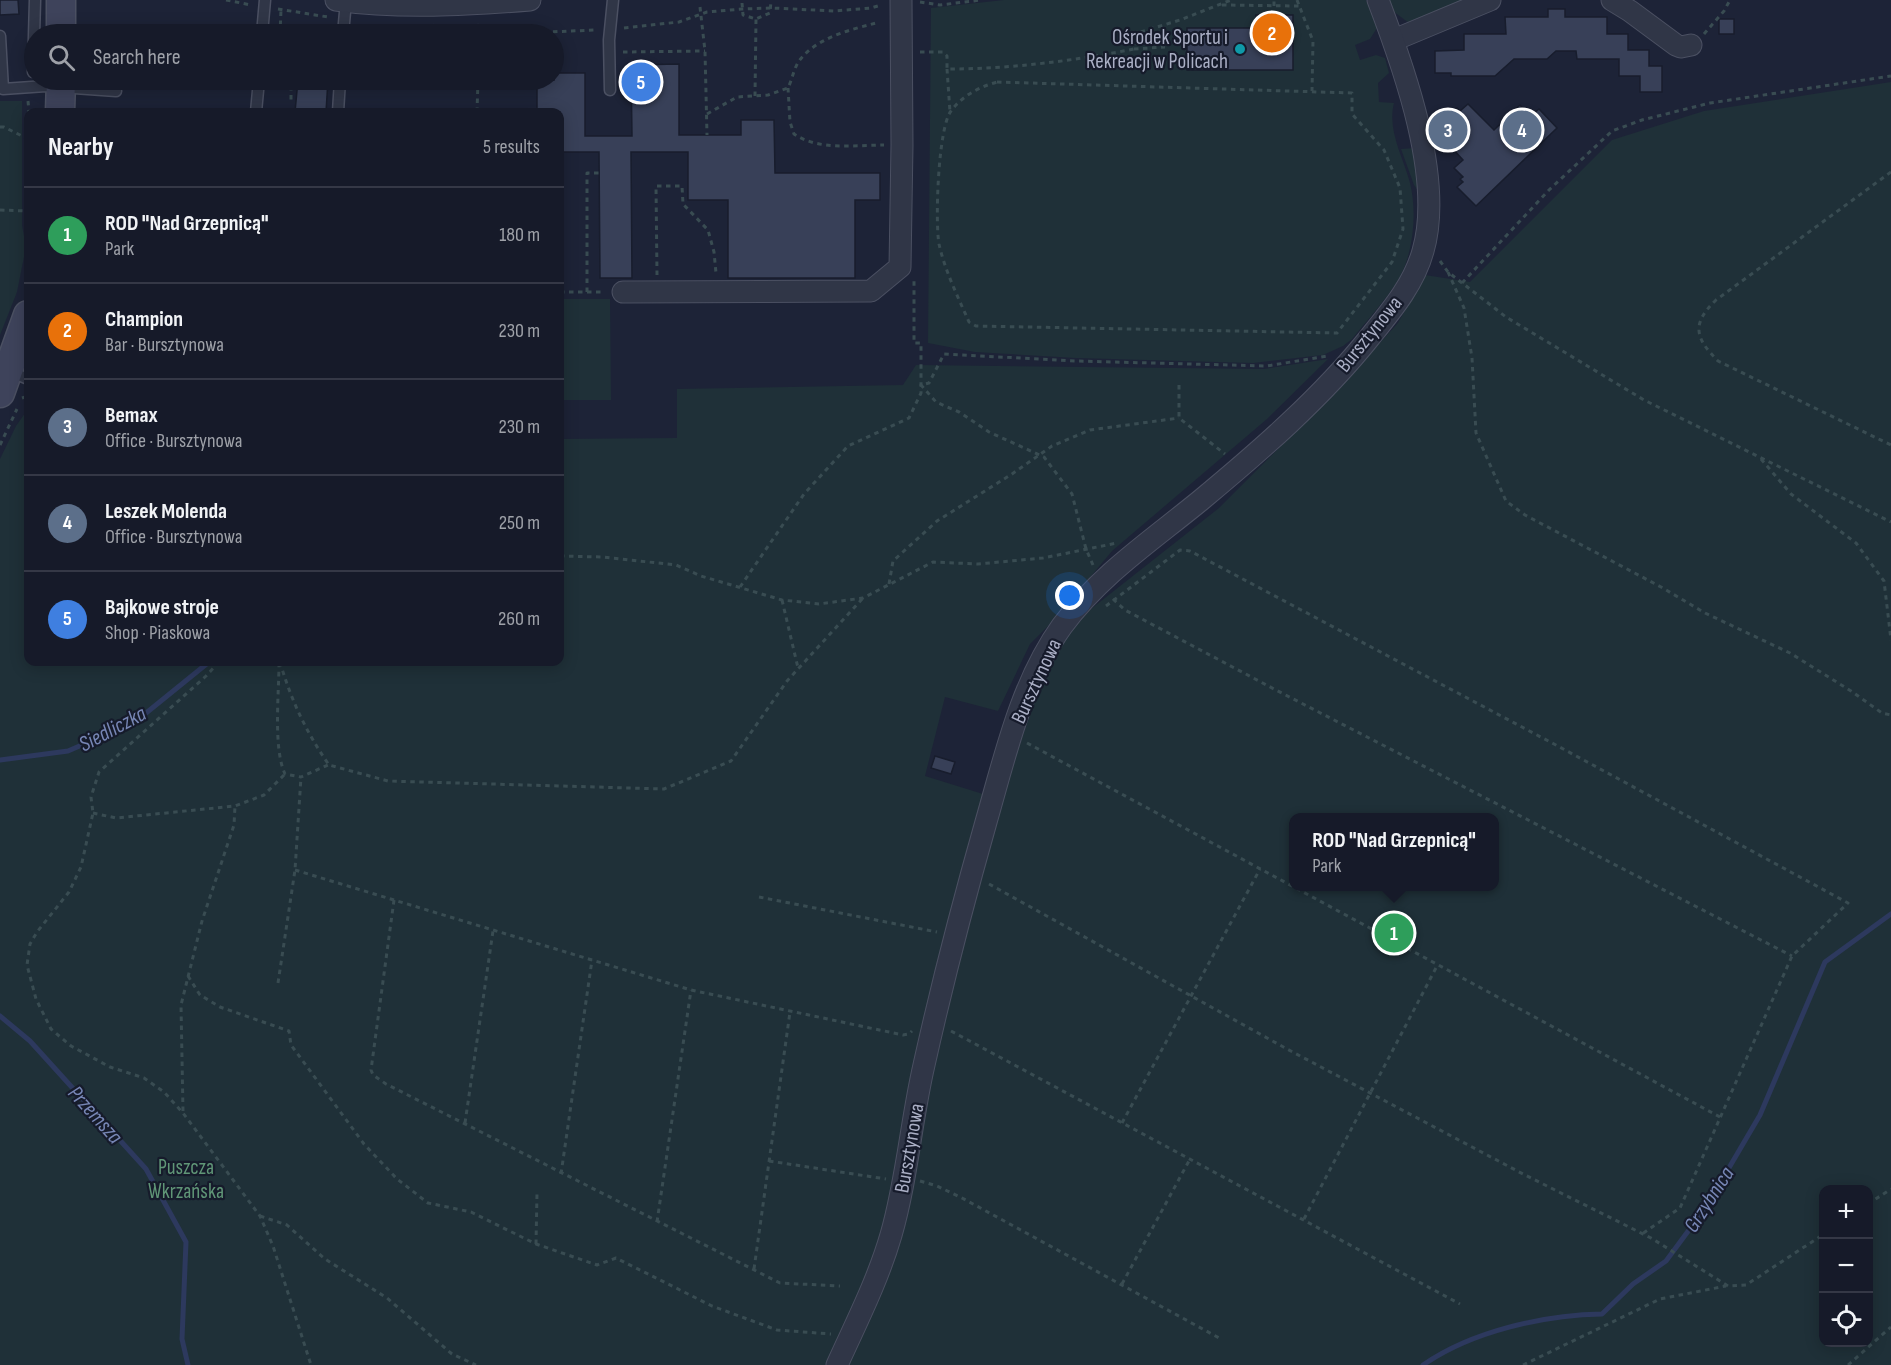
<!DOCTYPE html>
<meta charset="utf-8">
<style>
:root{--surface:#161a29;--page:#232735;--text:#f1f3f6;--muted:#9ea1a8;--line:#353846;--accent:#2563eb}
body{margin:0;font-family:"Sofia Sans Condensed",sans-serif;background:var(--page);color:var(--text)}
.controls{position:absolute;right:18px;bottom:18px;display:grid;overflow:hidden;border-radius:12px;box-shadow:0 3px 15px #0003}
.controls button{width:54px;height:54px;display:grid;place-items:center;padding:0;border:0;border-bottom:2px solid var(--line);background:var(--surface);color:var(--text);font:30px sans-serif}
.you{position:absolute;left:1070px;top:596px;width:21px;height:21px;margin:-15px;border:4px solid #fff;border-radius:50%;background:#1a73e8;box-shadow:0 0 0 9px #1a73e833}
.badge{display:grid;place-items:center;width:39px;height:39px;border-radius:50%;background:var(--accent);color:#fff;font-size:20px;font-weight:700}
.pin{position:absolute;translate:-50% -50%;border:3px solid #fff;box-shadow:0 2px 6px #0006}
.popup{position:absolute;left:1289px;top:813px;width:210px;height:78px;box-sizing:border-box;display:grid;place-content:center;border-radius:12px;background:var(--surface);filter:drop-shadow(0 2px 4px #0005);font-size:20px;white-space:nowrap;color:var(--muted)}
.popup b{font-size:22px;color:var(--text)}
.popup::after{content:'';position:absolute;left:50%;top:100%;margin-left:-12px;border:12px solid transparent;border-top-color:var(--surface)}
.list{margin:0;padding:0;list-style:none}
h2{display:flex;justify-content:space-between;align-items:center;height:78px;margin:0;padding:0 24px;font-size:26px}
h2 small{font-size:20px;font-weight:400;color:var(--muted)}
.list li{display:grid;grid-template-columns:39px 1fr auto;gap:18px;align-items:center;box-sizing:border-box;height:96px;padding:0 24px;border-top:2px solid var(--line)}
.list b{display:block;font-size:22px;white-space:nowrap}
.list p{margin:0;font-size:20px;white-space:nowrap;color:var(--muted)}
.list em{font-size:20px;font-style:normal;color:var(--muted)}
.icon{flex:none;width:33px;height:33px;fill:none;stroke:currentColor;stroke-width:2;stroke-linecap:round;stroke-linejoin:round}
.map{position:relative;flex:none;width:1891px;height:1365px;overflow:hidden}
.search{position:absolute;background:var(--surface);box-shadow:0 3px 15px #0003;left:24px;top:24px;width:540px;height:66px;display:flex;align-items:center;gap:15px;box-sizing:border-box;padding:0 21px;border-radius:33px;color:var(--muted);font-size:22px}
.panel{position:absolute;background:var(--surface);box-shadow:0 3px 15px #0003;left:24px;top:108px;width:540px;height:558px;border-radius:12px}
.map>svg:first-child{display:block}
.green{fill:#1f3038;fill-rule:evenodd}
.lines{fill:none;stroke-linecap:round;stroke-linejoin:round}
.stream{stroke:#2d395e;stroke-width:5}
.building{fill:#384058;stroke:#181d2d;stroke-width:1.5}
.lane-casing{stroke:#4b5062;stroke-width:13}
.street-casing{stroke:#4b5062;stroke-width:23}
.secondary-casing{stroke:#4b5062;stroke-width:31}
.path{stroke:#394c52;stroke-width:3;stroke-dasharray:4.5 4.5;stroke-linecap:butt}
.lane{stroke:#303647;stroke-width:10}
.street{stroke:#303647;stroke-width:21}
.secondary{stroke:#3e435b;stroke-width:28}
.culture-dot{fill:#0f9aa8;stroke:#161b2b;stroke-width:2}
.labels{text-anchor:middle;stroke-width:4.5;stroke-linejoin:round;paint-order:stroke}
.poi-label{font-size:21px;fill:#aaafc5;stroke:#161b2b;text-anchor:end}
.street-label{font-size:21px;fill:#aaafc5;stroke:#161b2b}
.park-label{font-size:21px;fill:#609677;stroke:#161b2b}
.water-label{font-size:22px;font-style:italic;fill:#7786b5;stroke:#161b2b}
</style>
<div class="map">
<svg width="1891" height="1365" viewBox="0 0 1891 1365">
<rect width="100%" height="100%" fill="#1d2337"/>
<g class="green">
<path d="M1004,0h362l11,28 -7,11 -15,6 5,15 16,-5 9,3 4,15 -11,10 1,19 15,1c-7,28 9,53 16,80 7,28 4,67 -10,94 -13,22 -32,42 -48,62l-9,7 -20,9 -70,8 -177,-5 -101,-6 -47,-9 3,-335z"/>
<path d="M1388,0h85l-64,23 -16,-12z"/>
<path d="M1891,82v1283h-1891v-906l16,-33 12,-17v253h532v-223l117,-1v-49l226,-4 13,-20 348,4 64,-10 -61,60 -155,132 -56,67 -26,26 -32,67 -53,-14 -20,79 58,18 -12,40 -53,207 -29,164 -31,127 146,-542 30,-87 21,-46 22,-37 142,-112 115,-115 64,-70 27,-48 45,7 142,-142 92,-29zM1294,818h200v68h-200zM1824,1190h44v152h-44z"/>
<path d="M0,101h22v124l4,22 -9,45 -17,43z"/>
<path d="M1415,148l4,44 -5,-7 -13,-36z"/>
<path d="M560,299h50l1,101h-51z"/>
</g>
<g class="lines">
<g class="stream">
<path d="M0,760l68,-9 67,-29 74,-60"/>
<path d="M0,1016l30,25 116,128 40,73 -4,97 6,26"/>
<path d="M1423,1365c49,-34 121,-50 179,-51l31,-30 33,-23 40,-54 54,-92 65,-153 66,-48"/>
</g>
</g>
<g class="building">
<path d="M0,0h18l1,14 -19,1z"/>
<path d="M1548,9h17v8h42v17h21v16h21v16h13v26h-22v-16h-21v-17h-42l-1,-8h-20l-9,8h-33l-19,17h-44v-3h-16v-22l29,-1v-16h42l-1,-17h43z"/>
<path d="M1256,15h37v55h-106v-42h69z"/>
<rect x="1719" y="19" width="15" height="15"/>
<path d="M679,64v71h62v-15h33l1,53h105v27h-25v78h-127v-78h-40v-48h-57l1,126h-32l-1,-126h-39v-40h-23v-32h17v-7h31v63h47l-1,-71z"/>
<path d="M298,80h30l-2,32h-31z"/>
<path d="M1468,104l26,26 26,-25 8,9 3,-3 2,3 6,-5 18,19 -81,78 -19,-19 6,-5 -3,-3 3,-2 -9,-9 9,-8 -23,-25 3,-3 -6,-5 20,-19 3,3z"/>
<path d="M935,756l20,6 -4,12 -20,-6z"/>
</g>
<g class="lines">
<defs>
<g id="lane">
<path d="M262,34l3,-34"/>
<path d="M343,34l3,-33"/>
<path d="M0,36l3,53 43,-3 70,5"/>
<path d="M33,72l2,-72"/>
<path d="M610,90l-1,-50 4,-40"/>
<path d="M256,112l3,-32"/>
<path d="M338,112l2,-32"/>
<path d="M9,371l19,8"/>
</g>
<g id="street">
<path d="M336,0c65,9 129,5 194,0"/>
<path d="M1612,0l18,11 46,34 5,2 10,-2"/>
<path d="M1394,40l96,-40"/>
<path d="M623,292l248,-1 29,-24 2,-122 -1,-145"/>
<path d="M837,1365c19,-42 41,-85 54,-130 16,-55 20,-114 33,-170 18,-81 39,-162 62,-243 19,-66 35,-139 76,-196 39,-52 89,-85 139,-126 59,-49 120,-102 169,-163 21,-26 44,-53 53,-86 21,-72 -19,-183 -45,-251"/>
</g>
<g id="secondary">
<path d="M61,34v-34"/>
<path d="M60,112l1,-32"/>
<path d="M0,393l28,-78"/>
</g>
</defs>
<use href="#lane" class="lane-casing"/>
<use href="#street" class="street-casing"/>
<use href="#secondary" class="secondary-casing"/>
<g class="path">
<path d="M226,0l25,5"/>
<path d="M1297,0l16,41 -1,50"/>
<path d="M920,2l20,3 41,-5"/>
<path d="M742,3l1,12 13,4 14,-6 1,-12"/>
<path d="M1222,5l77,1"/>
<path d="M700,7l5,44 2,84"/>
<path d="M278,9l50,8"/>
<path d="M1274,15v-15"/>
<path d="M477,24l1,10"/>
<path d="M433,25l12,9"/>
<path d="M624,28l55,-6 28,-10 35,-3 30,-1 62,3 37,-3 10,-3"/>
<path d="M280,34l1,-24"/>
<path d="M499,34l97,-4"/>
<path d="M1704,34l20,-23 6,-11"/>
<path d="M1134,49l31,-2"/>
<path d="M623,52l82,-1"/>
<path d="M920,52h23l4,4v13c64,0 125,-8 187,-20v-15l46,-14 51,-20"/>
<path d="M947,69l3,43"/>
<path d="M283,80l8,9v15"/>
<path d="M997,82l355,11v21l32,36 16,38 3,41 -11,33 -55,71 -361,-7 -7,-4c-11,-25 -24,-51 -30,-78 -4,-22 -1,-116 12,-133 11,-15 28,-24 46,-29z"/>
<path d="M788,88l2,34 4,12c25,17 61,11 90,11"/>
<path d="M755,96l1,-77"/>
<path d="M28,101l1,11"/>
<path d="M477,112l1,-32"/>
<path d="M707,114l30,-17 31,-2 20,-7c4,-8 6,-20 11,-27 17,-23 50,-31 77,-38"/>
<path d="M0,127h4l24,12"/>
<path d="M1891,172l-175,128c-25,24 -21,38 2,61l173,84"/>
<path d="M0,210l27,1"/>
<path d="M27,211l1,-19"/>
<path d="M1440,261l8,11 58,45 138,83 247,122"/>
<path d="M1448,272l16,36 8,50 4,75 30,68 19,14 136,72 44,26 85,40 61,38 31,22 9,2"/>
<path d="M657,275l-1,-89h26l1,18 25,26 6,22 2,21"/>
<path d="M1462,283l87,-93 63,-59 30,-11 68,-17 181,-27"/>
<path d="M560,292h44"/>
<path d="M587,292v-119h12"/>
<path d="M1179,385v33l46,36"/>
<path d="M22,398l6,-2"/>
<path d="M0,445l17,-36"/>
<path d="M1761,459l30,35 65,49 28,38 7,59"/>
<path d="M560,556l43,1 73,8 25,11 81,24 37,4 44,-6 70,-36 45,2 65,-6 74,-15"/>
<path d="M1093,565l-7,-16 -14,-55 -28,-37 -55,-25 -30,-20 -23,-10 -15,-17 8,-2 15,-29 131,7 192,5 60,-10"/>
<path d="M889,584l4,-23 44,-40 75,-47 40,-28 38,-16 89,-12"/>
<path d="M740,587l64,-93 44,-48 61,-28 12,-25v-50h-7v-65"/>
<path d="M1113,599l12,11 149,79 518,267"/>
<path d="M782,600l16,68"/>
<path d="M1106,606l74,-56 10,1 364,193 294,159 -56,53 -112,252 -38,26"/>
<path d="M219,662l-13,14 -107,96 -8,25 2,16 -12,54 -12,25 -32,40 -7,12 -3,21 9,34 15,30 20,17 39,21 34,11 20,14 19,21 77,103 13,30 38,119"/>
<path d="M280,662c11,38 26,70 49,103l59,16 276,8 67,-28 56,-80 76,-83"/>
<path d="M279,663c0,31 -6,85 6,111l16,3 27,-12"/>
<path d="M1027,743l693,374"/>
<path d="M93,813l23,5 119,-12 29,-11 21,-21"/>
<path d="M295,870l396,120 212,45 6,-1 3,-3"/>
<path d="M989,884l298,165 236,125 128,64 77,48 18,-1 78,-51"/>
<path d="M759,897l178,35"/>
<path d="M394,900l-23,170 2,5 13,9 394,199 60,3"/>
<path d="M188,976l12,19 20,12 69,24 2,14 73,99 33,35 31,24 43,9 65,32 61,21 19,-7 96,48 65,24 54,4"/>
<path d="M278,983l17,-113 6,-93"/>
<path d="M951,1031l509,273"/>
<path d="M183,1111l-2,-106 21,-84 32,-96 1,-19"/>
<path d="M465,1123l28,-192"/>
<path d="M1122,1123l138,-254"/>
<path d="M769,1161l117,18"/>
<path d="M561,1174l31,-214"/>
<path d="M920,1181l17,5 25,12 259,141"/>
<path d="M1868,1204l23,-15"/>
<path d="M260,1216l27,9 38,34 62,39 65,56 24,11"/>
<path d="M1304,1219l133,-253"/>
<path d="M657,1222l34,-232"/>
<path d="M536,1244l1,-51"/>
<path d="M754,1269l36,-257"/>
<path d="M1122,1284l68,-125"/>
<path d="M1523,1365l137,-66 66,-13"/>
<path d="M1848,1365l43,-38"/>
</g>
<use href="#lane" class="lane"/>
<use href="#street" class="street"/>
<use href="#secondary" class="secondary"/>
</g>
<circle class="culture-dot" cx="1240" cy="49" r="6"/>
<g class="labels">
<g class="poi-label">
<text x="1228" y="44">Ośrodek Sportu i<tspan x="1228" dy="24">Rekreacji w Policach</tspan></text>
</g>
<g class="street-label">
<text transform="translate(1369 334) rotate(-51)" y="7">Bursztynowa</text>
<text transform="translate(1036 681) rotate(-65)" y="7">Bursztynowa</text>
<text transform="translate(909 1148) rotate(-80)" y="7">Bursztynowa</text>
</g>
<g class="park-label">
<text x="186" y="1174">Puszcza<tspan x="186" dy="24">Wkrzańska</tspan></text>
</g>
<g class="water-label">
<text transform="translate(112 728) rotate(-28)" y="8">Siedliczka</text>
<text transform="translate(96 1114) rotate(48)" y="8">Przemsza</text>
<text transform="translate(1708 1199) rotate(-57)" y="8">Grzybnica</text>
</g>
</g>
</svg>
<div class="controls">
<button>+</button>
<button>−</button>
<button><svg class="icon" aria-label="locate" viewBox="0 0 24 24"><circle cx="12" cy="12" r="6"/><path d="M12 2v4M12 18v4M2 12h4M18 12h4"/></svg></button>
</div>
<div class="you"></div>
<div class="pin badge" style="left:1394px;top:933px;background:#2e9e5b">1</div>
<div class="popup"><b>ROD &quot;Nad Grzepnicą&quot;</b>Park</div>
<div class="pin badge" style="left:1272px;top:33px;background:#e8710a">2</div>
<div class="pin badge" style="left:1448px;top:130px;background:#5c6f8a">3</div>
<div class="pin badge" style="left:1522px;top:130px;background:#5c6f8a">4</div>
<div class="pin badge" style="left:641px;top:82px;background:#3f7fe0">5</div>
<div class="search"><svg class="icon" aria-label="search" viewBox="0 0 24 24"><circle cx="10" cy="10" r="6"/><path d="M15 15l6 6"/></svg>Search here</div>
<section class="panel">
<h2>Nearby<small>5 results</small></h2>
<ul class="list">
<li><span class="badge" style="background:#2e9e5b">1</span><div><b>ROD &quot;Nad Grzepnicą&quot;</b><p>Park</p></div><em>180 m</em></li>
<li><span class="badge" style="background:#e8710a">2</span><div><b>Champion</b><p>Bar · Bursztynowa</p></div><em>230 m</em></li>
<li><span class="badge" style="background:#5c6f8a">3</span><div><b>Bemax</b><p>Office · Bursztynowa</p></div><em>230 m</em></li>
<li><span class="badge" style="background:#5c6f8a">4</span><div><b>Leszek Molenda</b><p>Office · Bursztynowa</p></div><em>250 m</em></li>
<li><span class="badge" style="background:#3f7fe0">5</span><div><b>Bajkowe stroje</b><p>Shop · Piaskowa</p></div><em>260 m</em></li>
</ul>
</section>
</div>
